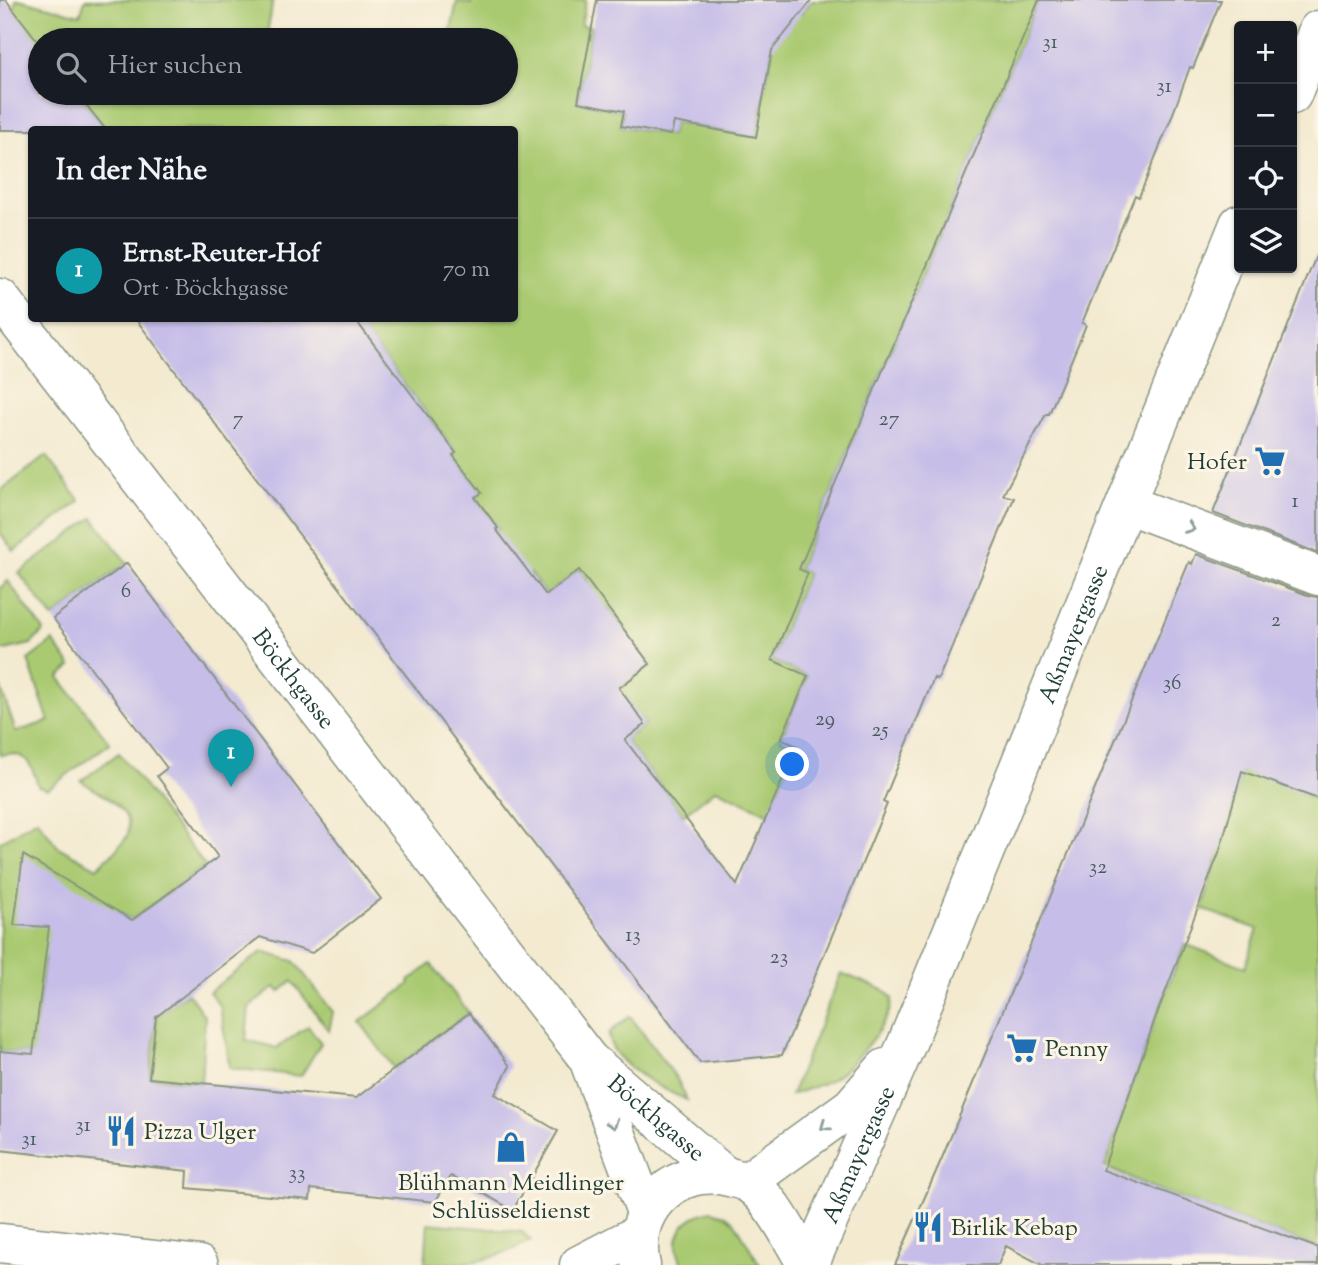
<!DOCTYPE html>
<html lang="de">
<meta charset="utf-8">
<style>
:root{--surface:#171b24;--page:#242831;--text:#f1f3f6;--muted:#9ea1a6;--line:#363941;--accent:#2563eb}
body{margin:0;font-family:"Sorts Mill Goudy",serif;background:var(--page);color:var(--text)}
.controls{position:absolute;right:21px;top:21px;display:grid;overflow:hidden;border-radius:7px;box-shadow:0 2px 5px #0004}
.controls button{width:63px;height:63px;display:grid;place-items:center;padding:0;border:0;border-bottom:2px solid var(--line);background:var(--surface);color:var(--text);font:35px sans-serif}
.you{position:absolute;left:793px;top:765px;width:24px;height:24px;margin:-18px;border:5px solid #fff;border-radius:50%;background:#1a73e8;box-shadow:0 0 0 10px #1a73e833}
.badge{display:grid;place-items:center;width:46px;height:46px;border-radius:50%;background:var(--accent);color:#fff;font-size:23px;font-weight:700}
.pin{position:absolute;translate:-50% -58px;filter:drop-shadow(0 2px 4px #0008)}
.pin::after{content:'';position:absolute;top:37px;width:24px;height:21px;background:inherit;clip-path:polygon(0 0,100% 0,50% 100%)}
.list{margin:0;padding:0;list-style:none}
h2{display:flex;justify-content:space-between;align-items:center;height:91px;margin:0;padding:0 28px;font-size:30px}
h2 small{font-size:23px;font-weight:400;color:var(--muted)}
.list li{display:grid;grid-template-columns:46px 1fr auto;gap:21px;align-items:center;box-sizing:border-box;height:105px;padding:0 28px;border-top:2px solid var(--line)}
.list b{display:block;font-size:26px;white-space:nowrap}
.list p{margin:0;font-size:23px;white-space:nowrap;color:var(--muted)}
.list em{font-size:23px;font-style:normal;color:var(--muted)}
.icon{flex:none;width:38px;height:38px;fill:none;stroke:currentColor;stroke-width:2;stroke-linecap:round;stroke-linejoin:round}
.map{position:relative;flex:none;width:1318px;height:1265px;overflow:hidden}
.search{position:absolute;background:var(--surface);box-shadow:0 2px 5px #0004;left:28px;top:28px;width:490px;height:77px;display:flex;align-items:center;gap:18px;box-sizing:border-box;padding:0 24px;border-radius:38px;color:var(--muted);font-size:26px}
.panel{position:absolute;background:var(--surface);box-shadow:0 2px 5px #0004;left:28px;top:126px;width:490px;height:196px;border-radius:7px}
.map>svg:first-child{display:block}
.green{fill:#aaca72;stroke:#648453;stroke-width:2}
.building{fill:#c6bde8}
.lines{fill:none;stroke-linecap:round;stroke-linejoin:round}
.minor-casing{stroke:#899482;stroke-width:41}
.minor{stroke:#fff;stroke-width:38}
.oneway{stroke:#8f9e9a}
.labels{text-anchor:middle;stroke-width:6;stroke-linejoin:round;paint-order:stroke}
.number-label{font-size:21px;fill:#495d61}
.poi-label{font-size:24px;fill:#1f3d34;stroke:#fcf5e5;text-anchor:start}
.street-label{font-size:24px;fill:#1f3d34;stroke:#fcf5e5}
</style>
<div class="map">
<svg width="1318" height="1265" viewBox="0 0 1318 1265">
<rect width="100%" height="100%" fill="#fcf5e5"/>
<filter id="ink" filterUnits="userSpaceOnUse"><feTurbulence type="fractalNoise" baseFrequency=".0143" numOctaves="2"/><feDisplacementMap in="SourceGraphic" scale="14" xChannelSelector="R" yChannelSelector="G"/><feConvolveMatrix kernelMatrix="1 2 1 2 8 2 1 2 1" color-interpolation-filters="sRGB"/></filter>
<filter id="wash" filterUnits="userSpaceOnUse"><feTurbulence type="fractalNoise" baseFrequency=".00686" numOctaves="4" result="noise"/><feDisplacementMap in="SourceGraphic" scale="28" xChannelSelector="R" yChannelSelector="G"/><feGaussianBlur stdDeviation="1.57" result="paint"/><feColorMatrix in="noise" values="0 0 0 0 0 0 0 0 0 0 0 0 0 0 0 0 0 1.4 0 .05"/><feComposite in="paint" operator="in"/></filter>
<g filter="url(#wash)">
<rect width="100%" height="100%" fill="#f3ead0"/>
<g class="green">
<path d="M16,0h6l58,15 5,-15h188l-6,34 23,6h-250v13l-2,2 -29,-25z"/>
<path d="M472,0h114l-5,25 11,2 -14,75 46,9 -3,15 50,9 3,-13 82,15 21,-114 14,-19 11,9 10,-13h227l-240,569 9,4 -36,87 36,16 -27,63 16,7 -28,68 -53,-25 -33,26 -58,-75 20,-16 -27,-36 32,-25 -15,-19 -32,25 -13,-18 32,-25 -14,-18 -33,25 18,-44 -13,-19 -34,25 -16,-22 -8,4 -37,-39 13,-10 -23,-31 6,-4 -28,-38 3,-3 -102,-133 160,-1v-188l-409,-1 -28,-36h429v-53h-57l8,-39 14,3z"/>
<path d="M46,456l34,45 -66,50 -14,-18v-42z"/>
<path d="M93,518l34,45 -74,55 -34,-45z"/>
<path d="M8,581l36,50 -13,13 -31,7v-63z"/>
<path d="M53,641l18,25 -12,11 51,66 -62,46 -10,-3c-6,-22 -12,-36 -38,-31v-69l16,46 33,-11 -21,-61z"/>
<path d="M119,753l86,113 -73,54 -13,-8 -74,46 -8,65 6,10 27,25 -70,-7v-209l37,-23 21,28 39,21c8,-8 25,-22 30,-32 11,-26 -30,-44 -46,-55z"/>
<path d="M1243,767l75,33v448l-144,-52 -70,-29 51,-148 30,-75 60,23 13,-38 -56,-20z"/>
<path d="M262,952l32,9 39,51 -4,19 -37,-50 -13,11 -4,-5 -26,20 -3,33 31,8 31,-22 13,17 -20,33 -71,-8 -10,-62 -11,-14z"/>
<path d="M431,964l38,49 -71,53 1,9 -39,-53 50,-38 -1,-3z"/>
<path d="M841,973l43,17 8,8c1,22 -41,70 -60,81 -12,7 -28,11 -41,16z"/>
<path d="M188,993l17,24 -4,65 -51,-4 6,-62z"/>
<path d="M630,1016l47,63 10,21c-23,-10 -80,-38 -78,-67z"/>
<path d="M712,1211l13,4 10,8 25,42h-77c-15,-27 0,-49 29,-54z"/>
<path d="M428,1223l94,9 9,8c-35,21 -66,25 -106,24z"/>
</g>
<g id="blocks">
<g class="building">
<path d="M0,0h6l34,44v49h37l29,37h-106z"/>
<path d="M597,0h215l-40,50 -16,87 -82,-15 -3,13 -50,-9 3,-15 -46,-9z"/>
<path d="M1039,0h182l-28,68 -3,-1 -19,52 -32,78 -4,-2 -24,58 -29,70 4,2 -37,89h-3l-43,81 11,3 -76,182 -4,-2 -51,124 4,2 -105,251 -82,8 -565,-745h219l102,135 -3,2 29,38 -7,4 23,31 -2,1 50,66 33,-25 71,94 -31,24 26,36 -20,16 112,145 60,-139 -16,-7 27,-63 -36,-16 36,-87 -9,-4z"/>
<path d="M1316,256h2v297l-105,-40z"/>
<path d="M1196,554l114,42 8,1v202l-76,-28 -22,79 -65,169 -52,151 215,78v17h-276l-36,-19 -8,19h-103l47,-107 247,-596 3,2z"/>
<path d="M127,563l254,336 -69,54 -52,-16 -104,80 -7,61 207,20 113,-85 41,53 -15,28 63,37 -45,79 -62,-34 -16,26 -124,-13 -1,11 -123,-12 1,-17 -188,-21v-99l33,3 16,-127 -35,-2 9,-70 109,65 86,-63 -61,-81 10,-8 -114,-150z"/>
</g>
</g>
</g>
<g filter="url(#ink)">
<use href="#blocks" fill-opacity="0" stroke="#899482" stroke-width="2"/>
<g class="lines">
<defs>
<g id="minor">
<path d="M1292,95l26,-65"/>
<path id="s1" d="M0,298l589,762 135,115"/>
<path d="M1126,504l192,72"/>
<path d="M590,1064l56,148"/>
<path d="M747,1182l104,-75 34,-39"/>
<path d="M0,1243l199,22"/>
<path d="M579,1265l60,-31"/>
<path d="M641,1265c-2,-7 -2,-13 -2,-21 1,-47 49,-81 94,-66 5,1 11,3 15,5 24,15 44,57 59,82"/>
<path id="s2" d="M809,1265l98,-222 332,-819"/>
</g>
</defs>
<use href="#minor" class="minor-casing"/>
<use href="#minor" class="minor"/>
</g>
<defs><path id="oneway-chevron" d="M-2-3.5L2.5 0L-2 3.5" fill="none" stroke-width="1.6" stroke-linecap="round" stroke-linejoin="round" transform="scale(1.75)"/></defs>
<g class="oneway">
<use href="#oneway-chevron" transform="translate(1190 528) rotate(21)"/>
<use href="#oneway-chevron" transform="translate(613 1124) rotate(69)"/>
<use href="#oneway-chevron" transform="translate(825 1126) rotate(144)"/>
</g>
</g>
<defs>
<symbol id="supermarket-bare" viewBox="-9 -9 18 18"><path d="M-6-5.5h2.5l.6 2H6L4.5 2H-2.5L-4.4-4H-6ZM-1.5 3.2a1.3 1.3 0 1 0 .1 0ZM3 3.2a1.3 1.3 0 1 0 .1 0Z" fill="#1f6fb2" stroke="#fcf5e5" stroke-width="2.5" paint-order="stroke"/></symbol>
<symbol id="restaurant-bare" viewBox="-9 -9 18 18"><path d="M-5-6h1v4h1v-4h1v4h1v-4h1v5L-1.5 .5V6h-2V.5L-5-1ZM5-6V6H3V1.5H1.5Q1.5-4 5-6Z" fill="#1f6fb2" stroke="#fcf5e5" stroke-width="2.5" paint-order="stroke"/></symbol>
<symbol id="shop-bare" viewBox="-9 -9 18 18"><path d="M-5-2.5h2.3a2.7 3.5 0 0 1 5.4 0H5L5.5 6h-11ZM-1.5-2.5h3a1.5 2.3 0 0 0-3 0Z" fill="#1f6fb2" stroke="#fcf5e5" stroke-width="2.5" paint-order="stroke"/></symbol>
</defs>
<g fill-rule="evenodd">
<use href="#supermarket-bare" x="1248" y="439" width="44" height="44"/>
<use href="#supermarket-bare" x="1000" y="1026" width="44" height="44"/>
<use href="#restaurant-bare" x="99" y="1109" width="44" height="44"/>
<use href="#shop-bare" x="489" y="1125" width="44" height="44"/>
<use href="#restaurant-bare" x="906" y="1205" width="44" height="44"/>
</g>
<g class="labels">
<g class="number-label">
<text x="1050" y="48">31</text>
<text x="1164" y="92">31</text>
<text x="238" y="425">7</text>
<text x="889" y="425">27</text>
<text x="1295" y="507">1</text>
<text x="126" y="597">6</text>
<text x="1276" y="626">2</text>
<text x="1172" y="689">36</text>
<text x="825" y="725">29</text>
<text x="880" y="736">25</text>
<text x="1098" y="873">32</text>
<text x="633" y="941">13</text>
<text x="779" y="963">23</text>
<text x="83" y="1131">31</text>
<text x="29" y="1145">31</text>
<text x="297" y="1179">33</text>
</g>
<g class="poi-label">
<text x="1247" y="469" text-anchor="end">Hofer</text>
<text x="1045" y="1056">Penny</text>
<text x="144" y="1139">Pizza Ulger</text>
<text x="511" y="1190" text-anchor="middle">Blühmann Meidlinger<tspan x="511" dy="28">Schlüsseldienst</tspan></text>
<text x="951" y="1235">Birlik Kebap</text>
</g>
<g class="street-label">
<text dy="8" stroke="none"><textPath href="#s2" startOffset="684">Aßmayergasse</textPath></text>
<text dy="8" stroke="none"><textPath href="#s1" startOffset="481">Böckhgasse</textPath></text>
<text dy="8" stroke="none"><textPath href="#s1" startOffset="1052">Böckhgasse</textPath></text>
<text dy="8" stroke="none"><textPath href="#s2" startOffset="121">Aßmayergasse</textPath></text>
</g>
</g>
</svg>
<div class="controls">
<button>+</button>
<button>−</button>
<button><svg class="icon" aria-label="locate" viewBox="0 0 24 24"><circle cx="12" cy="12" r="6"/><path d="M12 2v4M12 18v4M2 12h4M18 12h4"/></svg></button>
<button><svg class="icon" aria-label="layers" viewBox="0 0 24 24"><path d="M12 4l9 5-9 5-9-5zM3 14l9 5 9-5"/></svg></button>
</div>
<div class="you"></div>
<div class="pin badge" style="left:231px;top:787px;background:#0f9aa8">1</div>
<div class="search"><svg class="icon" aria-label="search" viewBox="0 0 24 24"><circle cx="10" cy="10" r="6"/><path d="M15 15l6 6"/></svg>Hier suchen</div>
<section class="panel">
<h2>In der Nähe<small></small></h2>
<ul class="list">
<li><span class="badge" style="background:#0f9aa8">1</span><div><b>Ernst-Reuter-Hof</b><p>Ort · Böckhgasse</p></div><em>70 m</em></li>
</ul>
</section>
</div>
